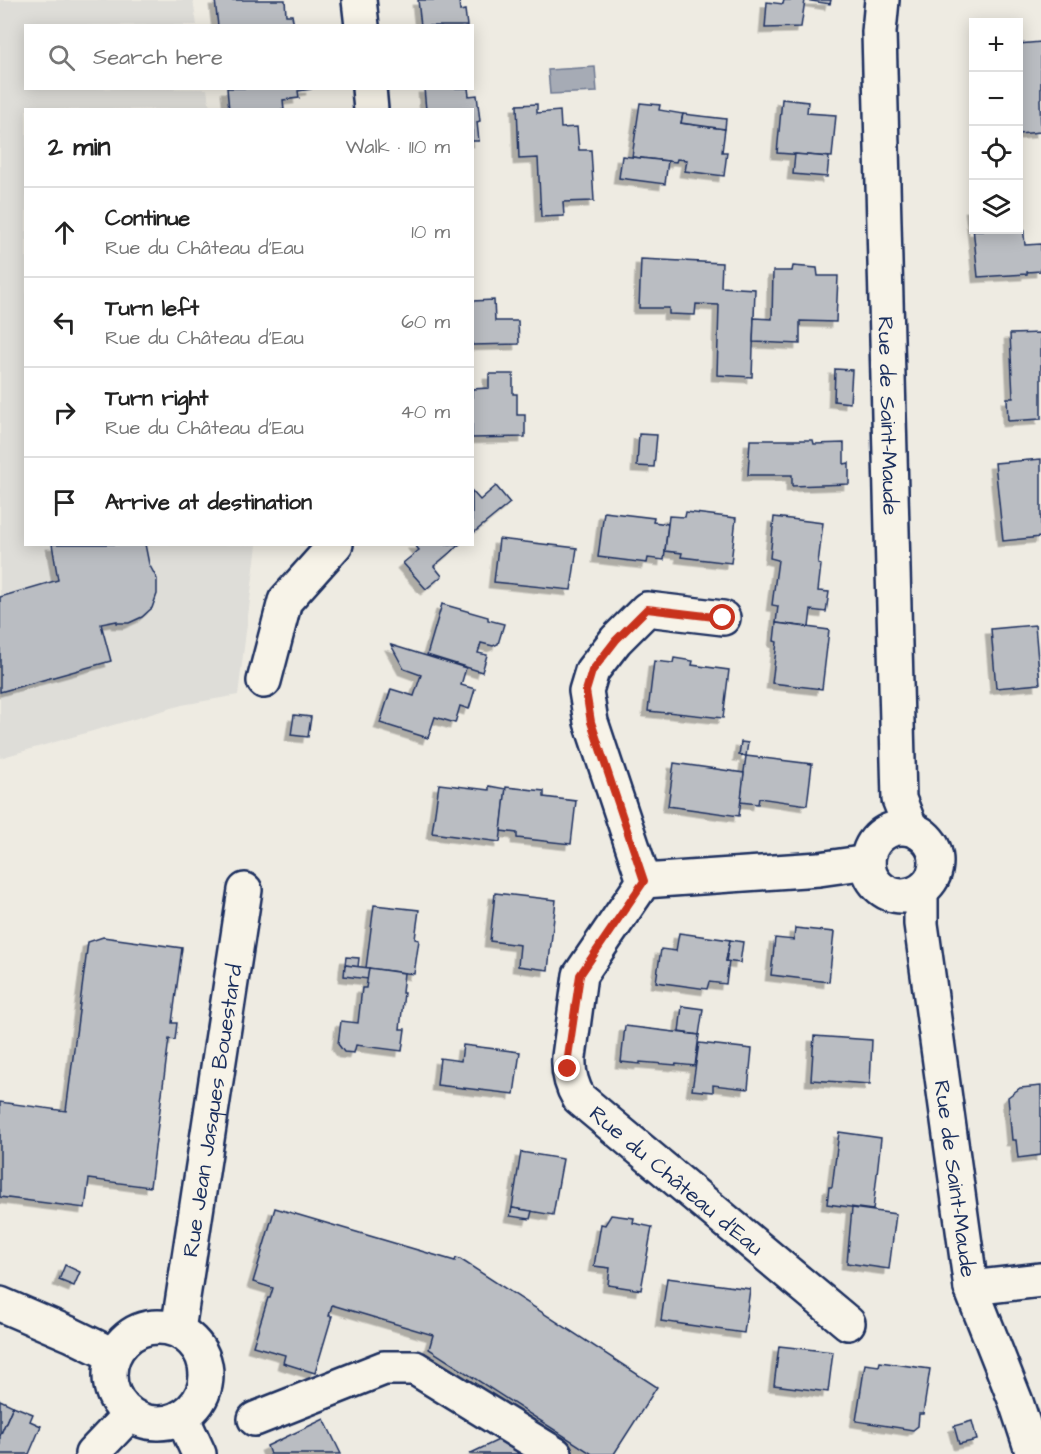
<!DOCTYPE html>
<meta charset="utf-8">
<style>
:root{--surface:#fff;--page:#f6f6f6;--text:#222;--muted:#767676;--line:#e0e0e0}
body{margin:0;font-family:"Architects Daughter",sans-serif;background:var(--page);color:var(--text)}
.controls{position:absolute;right:18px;top:18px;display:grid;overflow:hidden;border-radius:0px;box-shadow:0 3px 15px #0003}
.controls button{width:54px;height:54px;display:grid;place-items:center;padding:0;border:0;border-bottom:2px solid var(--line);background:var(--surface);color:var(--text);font:30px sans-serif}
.stop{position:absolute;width:18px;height:18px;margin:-14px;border:4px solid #c8321e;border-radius:50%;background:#fff}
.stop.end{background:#c8321e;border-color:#fff;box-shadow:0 2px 6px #0008}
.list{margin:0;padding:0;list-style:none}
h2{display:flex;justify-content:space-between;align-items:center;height:78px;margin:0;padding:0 24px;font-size:26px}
h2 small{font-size:20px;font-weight:400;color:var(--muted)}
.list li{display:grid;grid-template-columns:39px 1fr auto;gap:18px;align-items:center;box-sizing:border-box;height:90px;padding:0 24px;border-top:2px solid var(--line)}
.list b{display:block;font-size:22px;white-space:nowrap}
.list p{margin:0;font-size:20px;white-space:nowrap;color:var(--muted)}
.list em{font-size:20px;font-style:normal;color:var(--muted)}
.icon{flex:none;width:33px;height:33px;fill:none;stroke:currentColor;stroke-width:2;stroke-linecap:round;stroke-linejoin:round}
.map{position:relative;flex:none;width:1041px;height:1454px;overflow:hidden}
.search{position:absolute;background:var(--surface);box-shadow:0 3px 15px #0003;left:24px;top:24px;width:450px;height:66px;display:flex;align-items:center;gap:15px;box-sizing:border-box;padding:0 21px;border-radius:0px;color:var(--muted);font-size:22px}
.panel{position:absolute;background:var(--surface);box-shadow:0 3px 15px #0003;left:24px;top:108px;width:450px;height:438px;border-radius:0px}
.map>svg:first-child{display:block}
.built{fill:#deddd8}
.water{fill:#a6abb5;stroke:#6e7992;stroke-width:1.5}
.building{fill:#babdc2;stroke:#1b2f5e;stroke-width:1.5;filter:url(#shadow)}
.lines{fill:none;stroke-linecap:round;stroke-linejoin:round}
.street-casing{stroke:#1b2f5e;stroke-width:38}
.street{stroke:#f7f3e8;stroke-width:33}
.route{stroke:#c8321e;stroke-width:8}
.labels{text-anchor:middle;stroke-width:4.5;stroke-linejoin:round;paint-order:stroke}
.street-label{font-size:22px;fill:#1b2f5e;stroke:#f7f3e8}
</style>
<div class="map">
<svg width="1041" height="1454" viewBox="0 0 1041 1454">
<defs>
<filter id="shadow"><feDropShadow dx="-5.5" dy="5.5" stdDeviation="0" flood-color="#0004"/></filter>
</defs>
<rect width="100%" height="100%" fill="#eeebe2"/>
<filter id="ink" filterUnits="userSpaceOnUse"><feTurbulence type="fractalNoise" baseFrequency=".0167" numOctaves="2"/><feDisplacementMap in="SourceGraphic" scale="12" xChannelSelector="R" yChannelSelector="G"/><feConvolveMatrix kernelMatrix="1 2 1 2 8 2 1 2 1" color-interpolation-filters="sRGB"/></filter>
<g filter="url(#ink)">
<path class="built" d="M0,0h193l4,25 -171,1v62l181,1 3,20 -184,1v434l231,1 -19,150 -56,10 -182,53z"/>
<path class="water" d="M595,67l2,25 -47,2 -2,-24z"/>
<g class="building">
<path d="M215,0h70l1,15h6l2,11h-76z"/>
<path d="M418,0h41l1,11 5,-1 2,16h-46z"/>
<path d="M784,0h47l-1,4 -25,-4 -4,27 -36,1 2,-26 16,2z"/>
<path d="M1041,42v56l-1,1 1,33 -23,2v-90z"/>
<path d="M227,88h84v1l-13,2 1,7 -16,2 1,10h-55z"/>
<path d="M424,88h44l1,8 8,-1 3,26 -3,1 2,19h-7v-31h-46z"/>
<path d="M782,99l26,3 -1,11 29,2 -4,42 -55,-4z"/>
<path d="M640,103l20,2 -1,5 24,4 -2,9 44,6 -3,23h5l-3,24 -39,-5 2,-11 -10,-1 -1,3 -44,-5z"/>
<path d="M537,104v9l23,-2 1,17 16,-1 2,23h12l3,51 -31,1 1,14 -23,1 -3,-59 -19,1 -2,-54z"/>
<path d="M683,114l43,5 -1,10 -44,-6z"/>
<path d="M795,154l34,3 -2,20 -34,-3z"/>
<path d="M622,156l46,5 -3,23 -46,-6z"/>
<path d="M1018,203h3l4,42 16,-1v27l-14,1v2l-49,3 -7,-70h3v23h44z"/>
<path d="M641,259l81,4 -1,24 34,2 -3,88 -35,-2 2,-70 -23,-1 -1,11 -26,-1v-6h-30z"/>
<path d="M793,266l24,2 1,8h20l-2,46 -36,-1v23l-47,-2 1,-24 18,1 1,-48h19z"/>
<path d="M494,300l1,21h23l1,23 -47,1v-44z"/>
<path d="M1041,333v86l-33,2 -1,-23h6l-3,-64z"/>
<path d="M835,369l17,1 -2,33 -16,-2z"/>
<path d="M489,374h24v20h4v21h8v22l-53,1v-49l17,-1z"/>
<path d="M639,434l18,1 -3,32 -17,-1z"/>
<path d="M750,440h63l1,4 30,-1v21l5,-1v21l-57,2v-11h-44z"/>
<path d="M1041,459v78l-38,4 -8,-78z"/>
<path d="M496,486l14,17 -38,31v-43l8,9z"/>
<path d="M604,512l50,6 -1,4 15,2 -4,36 -16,-2 -1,5 -49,-6z"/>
<path d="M686,512l50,6 -5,45 -50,-6 1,-4 -17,-2 4,-35 16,1z"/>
<path d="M774,517l49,6 -5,41 3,1 -3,26 11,1 -3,20 -15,-2 -2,17 -33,-4 2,-17 -6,-1 6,-45 -8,-2z"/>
<path d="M499,539l78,9 -6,42 -77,-8z"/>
<path d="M52,544h93l4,20 8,15v15l-5,14 -10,9 -13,6h-12v-2l-16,3 10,37 -111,31v-95l58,-17z"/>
<path d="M414,544h46l-26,22 8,10 -16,13 -23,-26 16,-13z"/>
<path d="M442,604l46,13v3l16,4 -6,20 -5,2 -12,-3 -3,10 9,2 -5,17 -55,-17z"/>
<path d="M776,623l53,7 -7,59 -50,-6 5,-41 -3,-1z"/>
<path d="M1035,625l5,59 -44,4 -5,-59z"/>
<path d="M391,645l75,23 -5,17 14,4 -6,20 -9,-3 -5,17 -20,-6 -7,21 -48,-15 11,-34 23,7 7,-21 -17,-6z"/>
<path d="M674,658l19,3 -1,4 37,5 -6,48 -56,-6v1l-19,-2 6,-50 19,2z"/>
<path d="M294,715l17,2 -3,20 -17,-2z"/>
<path d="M741,742l7,1 -2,13 -7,-1z"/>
<path d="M746,756l66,8 -5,41 -48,-7 -1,6 -18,-2z"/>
<path d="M674,763l70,10 -5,43 -71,-10z"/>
<path d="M439,784l50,6v-4l17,3 -6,53 -68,-9z"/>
<path d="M506,787l38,4v6l32,4 -5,43 -54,-6v-5l-16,-2z"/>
<path d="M495,893l61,7 -8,70 -30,-4 2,-21 -30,-4z"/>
<path d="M374,905l45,5 -4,29 4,1 -5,34 -48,-6z"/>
<path d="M795,928l39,4 -5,50 -58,-7 4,-37 19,2z"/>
<path d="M679,933l51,7 -4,21h3l-3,23 -17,-2 -2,7 -51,-7 5,-33 15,2z"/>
<path d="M103,937l79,11 -10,75h5l-2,17 -6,-1 -19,148 -61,-8 -4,29 -85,-11v-95l66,9 22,-169z"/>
<path d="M730,940l13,2 -3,21 -14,-2z"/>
<path d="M346,957l13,1 -1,9 -13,-2z"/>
<path d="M345,965l24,3 -1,11 -24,-3z"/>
<path d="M369,968l35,5 -2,20h2l-4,36h5l-3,22 -46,-6 -2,8 -10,-1 -6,-8 3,-23 17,2 4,-35h4z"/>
<path d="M682,1006l21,3 -4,26 -20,-3z"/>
<path d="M625,1026l74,9 -4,31 -19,-2v1l-36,-3v2l-19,-2z"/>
<path d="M814,1036l58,4 -2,44 -59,-4z"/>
<path d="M699,1043l53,6 -4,40 -35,-4v7l-21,-2z"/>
<path d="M463,1045l57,7 -6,42 -77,-9 3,-27 21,3z"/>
<path d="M1041,1086v69l-23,3 -2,-18h-4l-4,-43 12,-9z"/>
<path d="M839,1132l42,6 -8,72 -46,-6 2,-17h3z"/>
<path d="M521,1152l42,7 -10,56 -41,-7z"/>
<path d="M275,1208l180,53 1,-3 4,1 197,128 -43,67h-22l-163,-105 4,-14 -101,-30 -3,11h3l-17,57 -32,-10 2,-8 -32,-9 15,-48h2l3,-10 -20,-6z"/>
<path d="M512,1208l20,3 -2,8 -20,-3z"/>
<path d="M852,1208l44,6 -7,55 -42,-6z"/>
<path d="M611,1215l23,3 -1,5 19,4 -11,63 -33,-5 2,-17 -16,-2 7,-42 4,1z"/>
<path d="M65,1265l15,7 -6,14 -15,-6z"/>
<path d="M667,1278l83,11 -6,44 -83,-12z"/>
<path d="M779,1346l54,6 -5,40 -54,-7z"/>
<path d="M880,1362l50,7 -7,45h-4l-1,12 -5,4 -57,-9 9,-57 14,2z"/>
<path d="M0,1400l13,6 -13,30z"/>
<path d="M13,1406l20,8 -3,7 11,5 -12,28h-29v-18z"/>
<path d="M324,1419l17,35h-71l-3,-8z"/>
<path d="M972,1421l5,19 -18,4 -5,-18z"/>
<path d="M509,1435l9,19h-49z"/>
</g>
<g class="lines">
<defs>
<g id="street">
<path d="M359,0l3,26"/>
<path id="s1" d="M882,0l-3,32 20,767 12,30"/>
<path d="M369,88l2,22"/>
<path d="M264,681l21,-80 51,-57"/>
<circle cx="902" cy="862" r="34"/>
<path d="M644,881l-53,-159 -5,-31 6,-20 24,-31 31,-31 76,9"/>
<path id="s2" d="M921,891v33l50,364 45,114 17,52"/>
<path d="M971,1288l70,-8"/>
<path d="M0,1304l70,30 43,21"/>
<path d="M848,1323l-269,-225c-8,-13 -11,-25 -10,-41l11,-82 64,-94 175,-12 49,-7"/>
<circle cx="158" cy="1375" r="48"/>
<path id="s3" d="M178,1330l67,-440"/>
<path d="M182,1417l17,37"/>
<path d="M255,1419l129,-51h31l140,86"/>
<path d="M92,1454l37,-39"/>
</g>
</defs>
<use href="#street" class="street-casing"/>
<use href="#street" class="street"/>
</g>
</g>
<g class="lines" filter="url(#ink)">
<path class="route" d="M568,1069v-12l12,-82 64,-94 -53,-159 -5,-31 6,-20 24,-31 31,-31 76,9"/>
</g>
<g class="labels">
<g class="street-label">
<text dy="8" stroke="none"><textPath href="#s1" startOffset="416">Rue de Saint-Maude</textPath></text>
<text dy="8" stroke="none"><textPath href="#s3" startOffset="222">Rue Jean Jasques Bouestard</textPath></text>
<text dy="8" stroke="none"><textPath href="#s2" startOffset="290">Rue de Saint-Maude</textPath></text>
<text transform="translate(677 1180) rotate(40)" y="8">Rue du Château d'Eau</text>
</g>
</g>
</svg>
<div class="controls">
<button>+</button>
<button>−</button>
<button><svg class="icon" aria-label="locate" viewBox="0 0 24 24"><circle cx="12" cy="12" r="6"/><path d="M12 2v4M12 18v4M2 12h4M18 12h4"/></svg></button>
<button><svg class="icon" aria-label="layers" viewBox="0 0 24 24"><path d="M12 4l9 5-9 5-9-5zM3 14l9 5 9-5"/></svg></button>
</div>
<div class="stop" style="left:723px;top:618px"></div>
<div class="stop end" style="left:568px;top:1069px"></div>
<div class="search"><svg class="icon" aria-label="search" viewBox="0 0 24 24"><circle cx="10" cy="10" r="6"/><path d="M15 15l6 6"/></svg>Search here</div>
<section class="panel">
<h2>2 min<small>Walk · 110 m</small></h2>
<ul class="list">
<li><svg class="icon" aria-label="ahead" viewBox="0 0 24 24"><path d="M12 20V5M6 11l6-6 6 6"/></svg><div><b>Continue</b><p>Rue du Château d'Eau</p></div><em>10 m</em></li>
<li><svg class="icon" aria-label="left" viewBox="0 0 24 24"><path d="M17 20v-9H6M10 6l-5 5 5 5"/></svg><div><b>Turn left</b><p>Rue du Château d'Eau</p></div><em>60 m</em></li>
<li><svg class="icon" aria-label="right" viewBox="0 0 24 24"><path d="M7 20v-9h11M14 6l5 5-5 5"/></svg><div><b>Turn right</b><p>Rue du Château d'Eau</p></div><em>40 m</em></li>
<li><svg class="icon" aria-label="arrive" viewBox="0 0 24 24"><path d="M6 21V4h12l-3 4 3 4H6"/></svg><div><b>Arrive at destination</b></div></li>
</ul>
</section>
</div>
